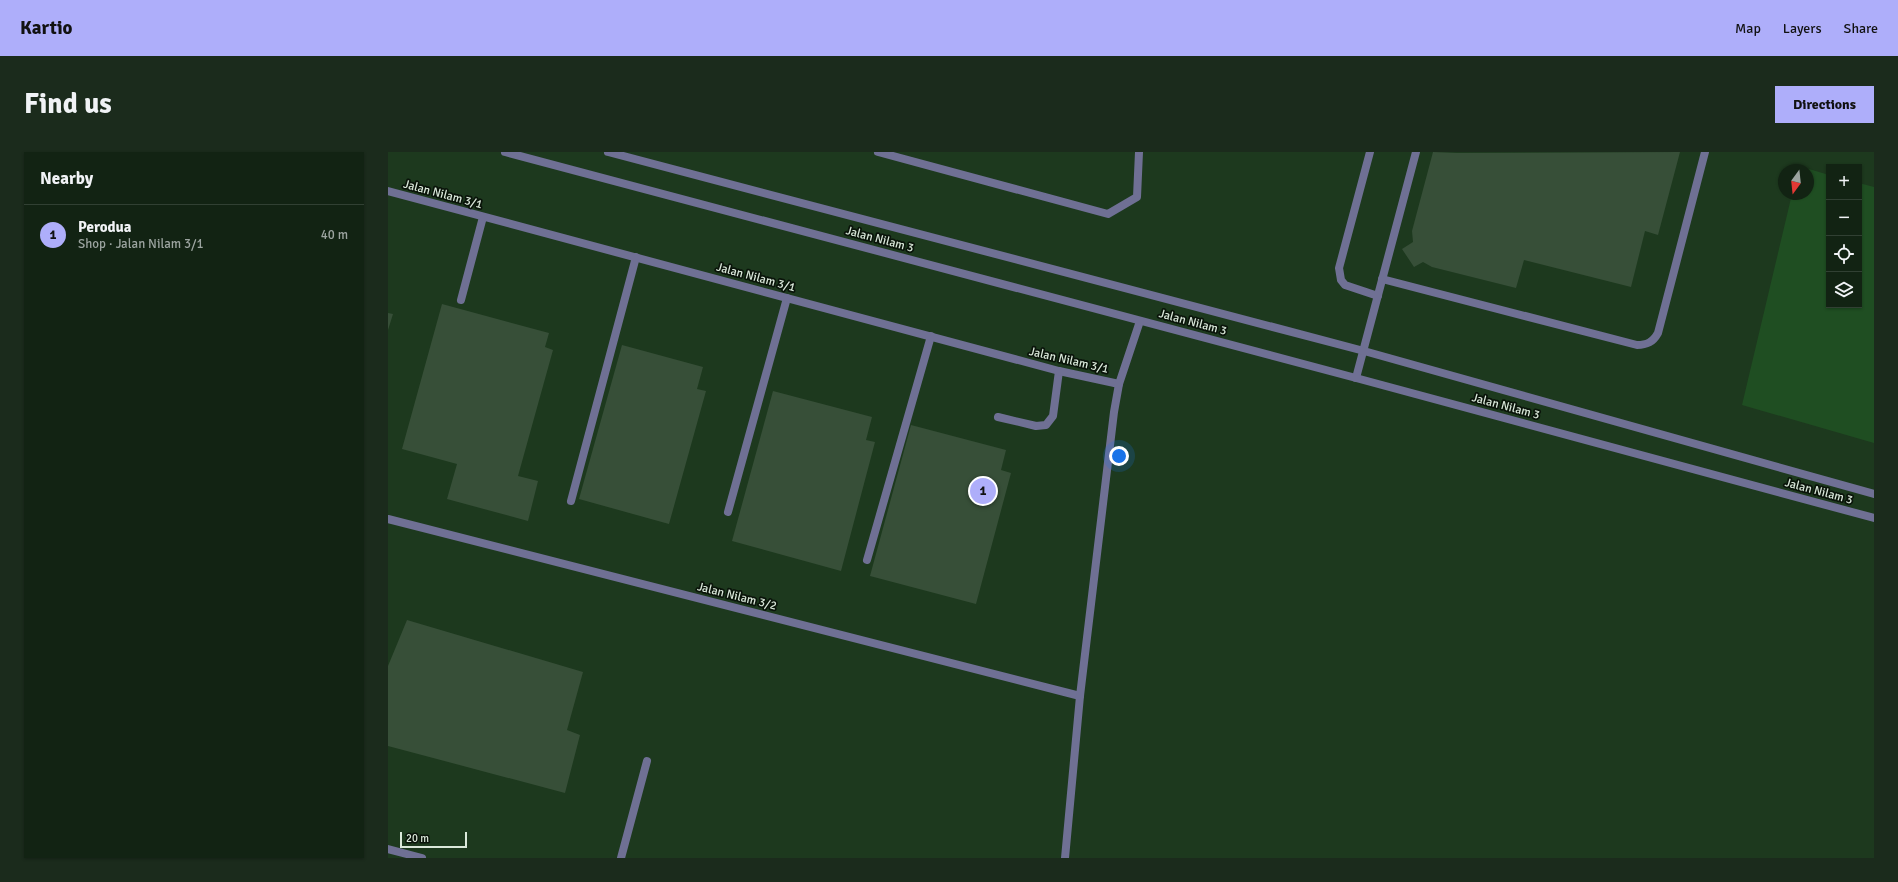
<!DOCTYPE html>
<meta charset="utf-8">
<style>
:root{--surface:#122313;--page:#1b2b1c;--text:#f1f3f6;--muted:#9ca4a0;--line:#314033;--accent:#aeaefa}
body{margin:0;font-family:Signika,sans-serif;background:var(--page);color:var(--text)}
.controls{position:absolute;right:12px;top:12px;display:grid;overflow:hidden;border-radius:0px;box-shadow:0 1px 3px #0004}
.controls button{width:36px;height:36px;display:grid;place-items:center;padding:0;border:0;border-bottom:1px solid var(--line);background:var(--surface);color:var(--text);font:20px sans-serif}
.compass{position:absolute;left:1390px;top:12px;width:36px;height:36px;border-radius:50%;background:var(--surface);box-shadow:0 1px 3px #0004;rotate:195deg}
.scale{position:absolute;left:12px;bottom:10px;width:67px;box-sizing:border-box;padding-left:4px;border:2px solid #dae8da;border-top:0;font-size:11px;line-height:14px;white-space:nowrap;color:#dae8da;-webkit-text-stroke:3px #0a140a;paint-order:stroke}
.you{position:absolute;left:731px;top:304px;width:14px;height:14px;margin:-10px;border:3px solid #fff;border-radius:50%;background:#1a73e8;box-shadow:0 0 0 6px #1a73e833}
.badge{display:grid;place-items:center;width:26px;height:26px;border-radius:50%;background:var(--accent);color:#111;font-size:13px;font-weight:700}
.pin{position:absolute;translate:-50% -50%;border:2px solid #fff;box-shadow:0 1px 4px #0006}
.list{margin:0;padding:0;list-style:none}
h2{display:flex;justify-content:space-between;align-items:center;height:52px;margin:0;padding:0 16px;font-size:17px}
h2 small{font-size:13px;font-weight:400;color:var(--muted)}
.list li{display:grid;grid-template-columns:26px 1fr auto;gap:12px;align-items:center;box-sizing:border-box;height:60px;padding:0 16px;border-top:1px solid var(--line)}
.list b{display:block;font-size:15px;white-space:nowrap}
.list p{margin:0;font-size:13px;white-space:nowrap;color:var(--muted)}
.list em{font-size:13px;font-style:normal;color:var(--muted)}
.icon{flex:none;width:22px;height:22px;fill:none;stroke:currentColor;stroke-width:2;stroke-linecap:round;stroke-linejoin:round}
.map{position:relative;flex:none;width:1486px;height:706px;overflow:hidden;border-radius:0px}
header{display:flex;align-items:center;gap:24px;box-sizing:border-box;height:56px;padding:0 20px;background:var(--accent);color:#111}
header strong{font-size:19px}
nav{display:flex;gap:22px;margin-inline-start:auto;font-size:14px}
.intro{display:flex;align-items:center;justify-content:space-between;box-sizing:border-box;height:96px;padding:0 24px}
h1{margin:0;font-size:28px}
.button{padding:10px 18px;border-radius:0px;background:var(--accent);color:#111;font-size:14px;font-weight:700}
main{display:flex;gap:24px;padding:0 24px}
aside{flex:1;background:var(--surface);border-radius:0px;box-shadow:0 1px 3px #0004}
.map>svg:first-child{display:block}
.built{fill:#1d391e;fill-rule:evenodd}
.green{fill:#1f4e22}
.building{fill:#374f38}
.lines{fill:none;stroke-linecap:round;stroke-linejoin:round}
.service{stroke:#6f7094;stroke-width:8}
.minor{stroke:#6f7094;stroke-width:8}
.labels{text-anchor:middle;stroke-width:3.5;stroke-linejoin:round;paint-order:stroke}
.street-label{font-size:12px;fill:#dae8da;stroke:#0a140a}
</style>
<header>
<strong>Kartio</strong>
<nav><a>Map</a><a>Layers</a><a>Share</a></nav>
</header>
<div class="intro"><h1>Find us</h1><a class="button">Directions</a></div>
<main>
<aside>
<h2>Nearby<small></small></h2>
<ul class="list">
<li><span class="badge">1</span><div><b>Perodua</b><p>Shop · Jalan Nilam 3/1</p></div><em>40 m</em></li>
</ul>
</aside>
<div class="map">
<svg width="1486" height="706" viewBox="0 0 1486 706">
<rect width="100%" height="100%" fill="#182f19"/>
<path class="built" d="M0,0h1486v706h-1486zM1441,15h30v138h-30zM1396,18h24v24h-24z"/>
<path class="green" d="M1411,14l30,9v130h30v-122l15,4v256l-132,-38 50,-211h16v-24h-10z"/>
<g class="building">
<path d="M1045,0l24,1 223,-1 -22,83 -13,-4 -14,56 -107,-27 -8,28 -84,-21 -9,-5 -9,5 -12,-18 11,-7 -1,-11z"/>
<path d="M54,152l107,29 -4,14 8,3 -35,126 20,5 -10,40 -81,-22 10,-35 -55,-15z"/>
<path d="M0,161l5,1 -5,16z"/>
<path d="M234,193l81,22 -6,22 9,2 -37,133 -90,-25z"/>
<path d="M385,239l99,26 -6,23 9,2 -34,129 -109,-30z"/>
<path d="M523,273l95,25 -5,20 10,3 -35,131 -106,-28z"/>
<path d="M19,468l176,52 -16,58 13,5 -15,58 -177,-47v-80z"/>
</g>
<g class="lines">
<g class="service">
<path d="M490,0l230,62 29,-17 2,-45"/>
<path d="M982,0l-31,116 2,12 4,5 33,11"/>
<path d="M994,127l255,66c10,0 16,-3 21,-12l47,-181"/>
<path d="M73,148l22,-83"/>
<path d="M968,226l60,-226"/>
<path d="M610,265l38,9 10,-1 7,-9 6,-45"/>
<path d="M183,349l65,-244"/>
<path d="M340,360l59,-214"/>
<path d="M479,408l64,-224"/>
<path d="M233,706l26,-97"/>
</g>
<g class="minor">
<path d="M117,0l851,226 518,140"/>
<path d="M220,0l756,199 510,143"/>
<path d="M0,39l671,180 60,13"/>
<path d="M0,367l692,177"/>
<path d="M0,697l34,9"/>
<path d="M677,706l15,-162 34,-284 5,-28 21,-63"/>
</g>
</g>
<g class="labels">
<g class="street-label">
<text transform="translate(55 42) rotate(15)" y="4">Jalan Nilam 3/1</text>
<text transform="translate(492 87) rotate(15)" y="4">Jalan Nilam 3</text>
<text transform="translate(368 125) rotate(15)" y="4">Jalan Nilam 3/1</text>
<text transform="translate(805 170) rotate(15)" y="4">Jalan Nilam 3</text>
<text transform="translate(681 208) rotate(13)" y="4">Jalan Nilam 3/1</text>
<text transform="translate(1118 254) rotate(15)" y="4">Jalan Nilam 3</text>
<text transform="translate(1431 339) rotate(15)" y="4">Jalan Nilam 3</text>
<text transform="translate(349 444) rotate(14)" y="4">Jalan Nilam 3/2</text>
</g>
</g>
</svg>
<div class="controls">
<button>+</button>
<button>−</button>
<button><svg class="icon" aria-label="locate" viewBox="0 0 24 24"><circle cx="12" cy="12" r="6"/><path d="M12 2v4M12 18v4M2 12h4M18 12h4"/></svg></button>
<button><svg class="icon" aria-label="layers" viewBox="0 0 24 24"><path d="M12 4l9 5-9 5-9-5zM3 14l9 5 9-5"/></svg></button>
</div>
<svg class="compass" viewBox="-18 -18 36 36"><path d="M0-13l5 13h-10z" fill="#e53935"/><path d="M0 13l5-13h-10z" fill="#9ca4a0"/></svg>
<div class="scale">20 m</div>
<div class="you"></div>
<div class="pin badge" style="left:595px;top:339px">1</div>
</div>
</main>
